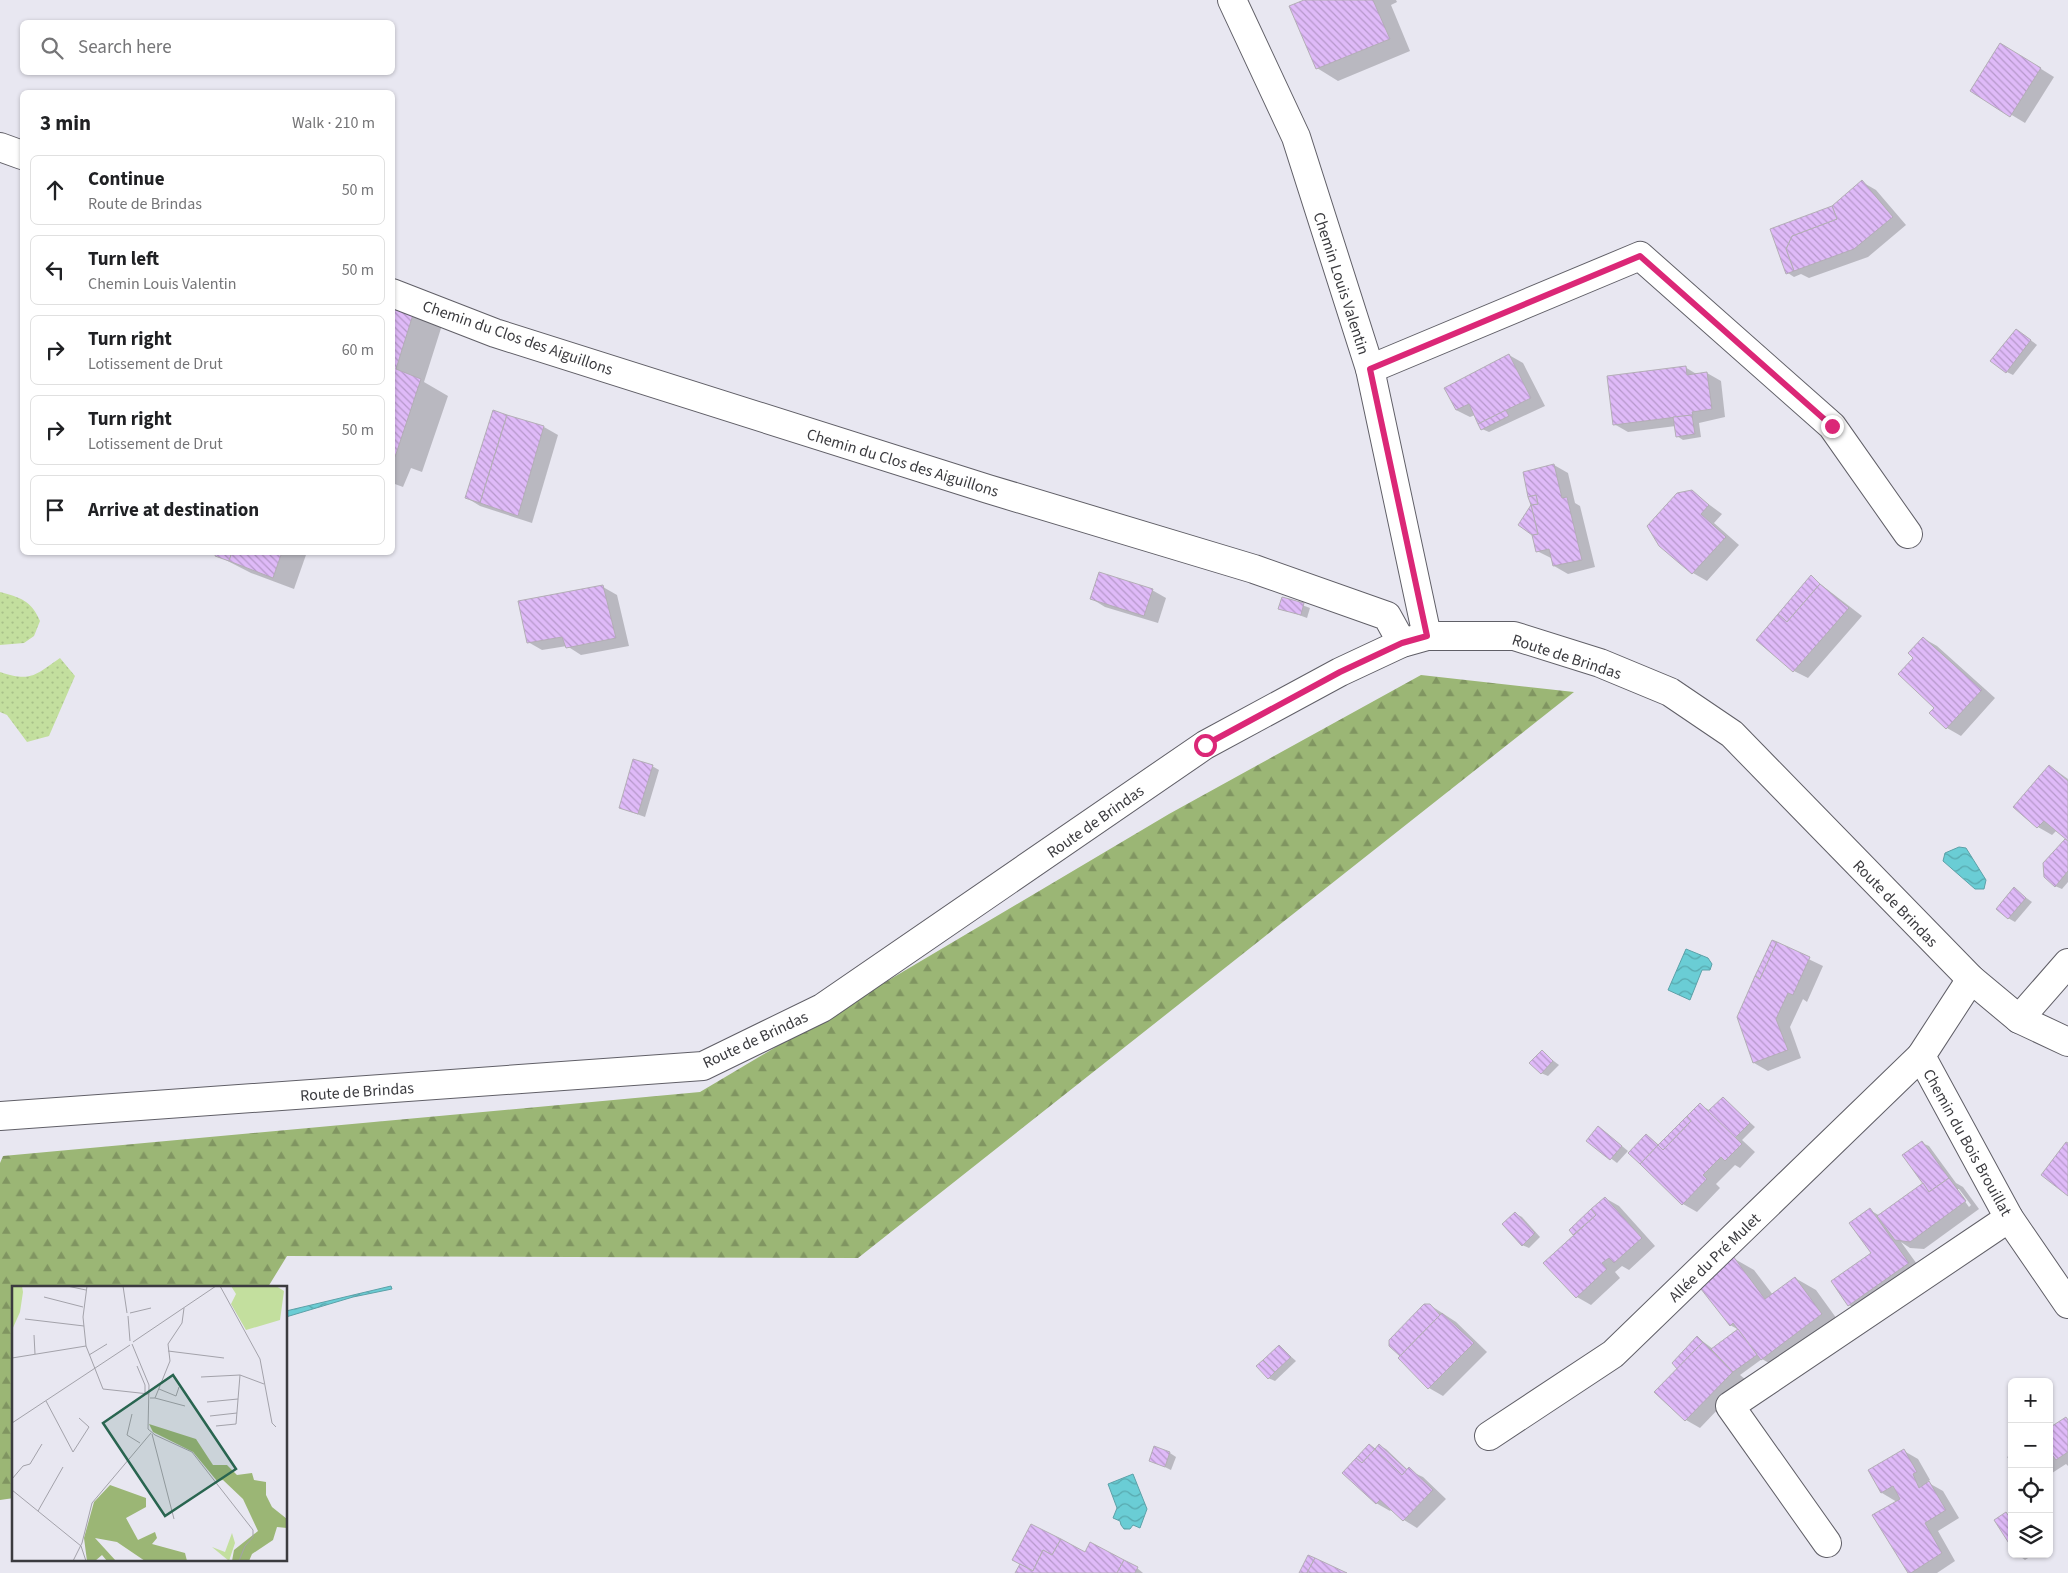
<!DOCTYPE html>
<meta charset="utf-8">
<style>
:root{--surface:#fff;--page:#f2f2f2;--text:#202124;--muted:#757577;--line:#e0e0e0}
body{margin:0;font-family:"Source Sans 3",sans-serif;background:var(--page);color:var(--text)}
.controls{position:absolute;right:15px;bottom:15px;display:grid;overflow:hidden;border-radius:8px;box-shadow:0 1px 4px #0004}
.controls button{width:45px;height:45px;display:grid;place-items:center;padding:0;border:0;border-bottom:1px solid var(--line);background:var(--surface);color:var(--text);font:25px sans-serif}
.stop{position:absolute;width:15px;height:15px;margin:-11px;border:4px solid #db2777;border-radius:50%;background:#fff}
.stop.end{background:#db2777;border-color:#fff;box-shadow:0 1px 5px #0008}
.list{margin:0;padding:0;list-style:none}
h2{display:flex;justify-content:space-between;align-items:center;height:65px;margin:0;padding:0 20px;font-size:21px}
h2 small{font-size:16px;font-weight:400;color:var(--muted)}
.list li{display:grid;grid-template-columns:32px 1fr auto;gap:15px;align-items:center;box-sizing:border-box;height:70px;margin:0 10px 10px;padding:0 10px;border:1px solid var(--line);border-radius:8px}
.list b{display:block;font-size:19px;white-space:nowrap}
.list p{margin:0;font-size:16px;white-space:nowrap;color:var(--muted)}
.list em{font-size:16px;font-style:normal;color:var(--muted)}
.icon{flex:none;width:28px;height:28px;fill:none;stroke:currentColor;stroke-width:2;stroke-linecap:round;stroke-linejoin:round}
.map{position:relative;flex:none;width:2068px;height:1573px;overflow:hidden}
.search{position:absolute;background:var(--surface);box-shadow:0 1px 4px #0004;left:20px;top:20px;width:375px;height:55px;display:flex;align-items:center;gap:12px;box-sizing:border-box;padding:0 18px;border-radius:8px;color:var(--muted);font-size:19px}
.panel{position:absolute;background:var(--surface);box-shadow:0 1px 4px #0004;left:20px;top:90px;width:375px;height:465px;border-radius:8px}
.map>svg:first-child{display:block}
.grass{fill:url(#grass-dots)}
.forest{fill:url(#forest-firs)}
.water{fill:url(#water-waves);stroke:#5ca1a8}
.shadow{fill:#0003;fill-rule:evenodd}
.building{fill:url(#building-back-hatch);stroke:#b3aeb6}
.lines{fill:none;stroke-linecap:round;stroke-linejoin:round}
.minor-casing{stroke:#605f67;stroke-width:30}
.major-casing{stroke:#605f67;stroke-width:30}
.minor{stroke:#fff;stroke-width:28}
.major{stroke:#fff;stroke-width:28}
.route{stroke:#db2777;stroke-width:6}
.labels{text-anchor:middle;stroke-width:4;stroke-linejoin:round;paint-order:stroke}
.street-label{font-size:16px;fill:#3b3b3f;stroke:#fff}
.inset-road{fill:none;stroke:#a3a2aa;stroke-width:1}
.view{fill:#296550;fill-opacity:0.15;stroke:#296550;stroke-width:2.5}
.inset-edge{fill:none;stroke:#3b3b3f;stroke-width:2.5}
</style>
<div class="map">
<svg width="2068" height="1573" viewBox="0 0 2068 1573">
<defs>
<pattern id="grass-dots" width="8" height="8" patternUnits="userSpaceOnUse" patternTransform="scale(1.25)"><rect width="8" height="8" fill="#c3df9e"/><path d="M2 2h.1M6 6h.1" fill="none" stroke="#a8c089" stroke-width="1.8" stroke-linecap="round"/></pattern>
<pattern id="forest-firs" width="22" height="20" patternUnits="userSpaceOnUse" patternTransform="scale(1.25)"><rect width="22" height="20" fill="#9bb675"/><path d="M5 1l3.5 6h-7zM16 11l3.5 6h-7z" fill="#809561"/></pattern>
<pattern id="water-waves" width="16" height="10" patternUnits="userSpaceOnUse" patternTransform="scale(1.25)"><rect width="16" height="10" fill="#6acdd5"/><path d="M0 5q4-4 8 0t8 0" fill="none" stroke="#58a8ae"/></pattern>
<pattern id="building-back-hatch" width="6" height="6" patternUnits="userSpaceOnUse" patternTransform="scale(1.25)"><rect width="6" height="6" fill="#dfbaf8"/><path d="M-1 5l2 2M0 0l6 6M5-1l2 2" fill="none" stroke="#b698ca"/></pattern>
</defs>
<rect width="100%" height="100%" fill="#e8e7f1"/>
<g class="grass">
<path d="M0,592c21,6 31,8 40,29l-6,15 -10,7 -24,2z"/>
<path d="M60,658l15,18 -26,60 -22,6 -20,-27 -7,-3v-40c31,10 34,4 60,-14z"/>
</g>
<path class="forest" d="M1421,675l153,17 -716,566 -571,-2 -19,31h-254v211l-14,2v-337l3,-7 697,-64 469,-278z"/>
<g class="water">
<path d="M1959,847l7,1 20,32 -2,9h-9l-32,-28 2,-8z"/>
<path d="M1686,949l22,9 4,6 -2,6h-8l-12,30 -22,-10z"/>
<path d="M391,1286l1,3 -39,8 -67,20v-6z"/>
<path d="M1133,1474l14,35 -7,19 -7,-3 -3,4h-6l-3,-4 -1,-4 -7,-3 4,-10 -9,-24z"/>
</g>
<g class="shadow">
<path d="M1308,0h88l1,2 -6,3 19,46 -72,30 -21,-13z"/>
<path d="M2014,52l40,25 -29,46 -53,-32z"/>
<path d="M1862,182l14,8 30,35 -38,32 -59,21 -8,-4 -7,3 -6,-4 45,-66z"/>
<path d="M392,297l51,25 -19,60 24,14 -26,76 -11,-4 -8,19 -11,-4z"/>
<path d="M2023,334l14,11 -24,30 -6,-3z"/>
<path d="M1509,355l14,8 22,43 -56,26 -7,-3 -7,-14 -5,2 -14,-7z"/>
<path d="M1685,367l13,8 9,-2 14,8 4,36 -26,6 2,14 -18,3 -6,-4 -1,-10 -48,6 -14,-8z"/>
<path d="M494,412l50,15 14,8 -26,88 -52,-17 -13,-8z"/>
<path d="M1554,465l14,8 7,30 5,3 15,61 -27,7 -14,-8 -1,-7 -16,-8z"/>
<path d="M1692,492l30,22 -8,9 25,22 -32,36 -14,-8 -33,-28z"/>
<path d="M217,552h90l-13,37 -43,-16 -35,-18z"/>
<path d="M1811,577l51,39 -54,62 -14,-7z"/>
<path d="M603,587l14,8 12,51 -48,9 -14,-9 -25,4 -14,-8z"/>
<path d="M1152,590l14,8 -8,25 -53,-16 -13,-8z"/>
<path d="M1283,598l27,10 -3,10 -27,-10z"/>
<path d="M1923,638l14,8 58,52 -34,38 -14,-8 -16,-15 5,-5 -22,-50z"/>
<path d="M652,766l7,4 -14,47 -25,-9z"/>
<path d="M2050,766l18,13v60l-11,-9 -5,5 -14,-8z"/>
<path d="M2068,842v40l-6,7 -7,-3z"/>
<path d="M2014,889l18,13 -17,20 -7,-4z"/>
<path d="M1773,942l50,24 -16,36 -4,-3 -13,28 11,31 -33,13 -14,-8z"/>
<path d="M1542,1052l17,13 -11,11 -7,-3z"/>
<path d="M1723,1098l32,29 -13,13 13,12 -15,16 -5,-3 -19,19 4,4 -23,24 -14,-8 -36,-69 13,11 40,-41 11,6z"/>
<path d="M1605,1132l23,19 -11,12 -29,-22z"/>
<path d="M1922,1143l7,3 27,37 7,4 16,22 -55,40 -14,-1 -9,-6 21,29 -59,42 -14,-8 24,-51 -3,-44 10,6 44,-33zM1956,1189h3l12,16 -2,2z"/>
<path d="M1605,1198l14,8 36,40 -26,24 -7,-4 -7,6 5,6 -29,27 -14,-8 -32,-34 30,-28 -5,-5z"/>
<path d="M1515,1213l7,4 18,20 -11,11 -7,-3z"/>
<path d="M1733,1258l21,12 19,25 22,-17 21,12 26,36 -59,45 -21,-12 -22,16 6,5 -46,48 -14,-8 -31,-28 23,-24 19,-31 16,12 26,-19 -9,-5z"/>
<path d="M1430,1305l26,17 31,30 -44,44 -14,-8 -28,-32z"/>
<path d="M1279,1346l17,15 -21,20 -7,-3z"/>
<path d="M2066,1418l2,1v47l-2,-2 -17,11v-46z"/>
<path d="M1370,1446l6,3 4,-3 6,3 22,21 15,7 23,22 -29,29 -13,-8 -12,-11 -2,2 -14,-8z"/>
<path d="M1904,1451l14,8 12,21 -3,2 16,9 16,27 -21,13 17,30 -18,12h-28l-12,-71 -15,-9z"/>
<path d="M1170,1453l6,4 -5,13 -21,-10z"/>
<path d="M2012,1454v10l-5,-7z"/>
<path d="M2017,1554h18l-10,6z"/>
<path d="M1137,1568l6,5h-126z"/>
</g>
<g class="building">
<path d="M1304,0h69l17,39 -74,30 -27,-63z"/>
<path d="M2000,43l41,25 -31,49 -40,-26z"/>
<path d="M1862,180l31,37 -39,32 -60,22 -8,-22 6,-13 45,-17 -5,-13z"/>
<path d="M1832,206l5,13 -45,17 -6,13 8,22 -8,3 -16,-45z"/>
<path d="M392,296l24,9 -20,64 25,10 -26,78 -3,-1z"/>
<path d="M2016,329l15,11 -25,33 -16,-12z"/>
<path d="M1509,354l22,44 -53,26 -9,-20 -13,6 -12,-22z"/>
<path d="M1686,366l1,9 20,-3 5,37 -20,3 1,3 -80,10 -6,-49z"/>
<path d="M493,410l14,5 -27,88 -15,-5z"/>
<path d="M1506,410l3,6 -28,14 -3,-6z"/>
<path d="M507,415l37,11 -26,90 -38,-13z"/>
<path d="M1692,415l3,19 -19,3 -3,-20z"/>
<path d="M1554,464l8,34 5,-1 15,63 -29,6 -4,-17 -13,3 -4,-17 6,-1 -7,-29 7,-1 -2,-9 -8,2 -5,-25z"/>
<path d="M1692,490l17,15 -8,9 25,23 -34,37 -33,-28 -12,-20 30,-33z"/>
<path d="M1536,495l2,9 -7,1 -3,-8z"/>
<path d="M1531,505l7,29 -6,1 -14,-10z"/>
<path d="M216,552h16l-3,9 -14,-5z"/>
<path d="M232,552h50l-9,26 -44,-17z"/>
<path d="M1099,572l54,17 -9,27 -54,-17z"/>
<path d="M1811,575l9,9 -33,38 -9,-8z"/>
<path d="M1820,584l29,24 -56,64 -37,-32 22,-26 9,8z"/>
<path d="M603,585l13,53 -50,10 -4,-11 -35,6 -9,-42z"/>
<path d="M1282,597l22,6 -3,12 -23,-6z"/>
<path d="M1923,637l59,53 -36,39 -17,-16 5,-5 -36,-34 15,-16 -5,-5z"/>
<path d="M633,759l20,6 -15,49 -19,-6z"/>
<path d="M2049,765l19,16v60l-24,-20 -7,7 -24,-21z"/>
<path d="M2065,839l3,2v30l-13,16 -11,-10 -1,-14z"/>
<path d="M2014,887l12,11 -18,21 -12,-10z"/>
<path d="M1772,940l5,2 -17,37 -5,-3z"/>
<path d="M1777,942l33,15 -17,38 -5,-2 -12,26 12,31 -35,13 -16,-46 18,-41 5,3z"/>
<path d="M1542,1050l11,11 -12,13 -12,-11z"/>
<path d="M1723,1097l27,26 -15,15 -27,-27z"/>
<path d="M1700,1103l42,41 -17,17 -4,-4 -18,18 4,4 -25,26 -42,-41 18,-19 5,5 28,-29 -4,-5z"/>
<path d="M1687,1116l4,5 -28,29 -5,-5z"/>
<path d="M1598,1126l24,20 -12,14 -24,-19z"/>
<path d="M1646,1134l12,11 -18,19 -12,-11z"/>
<path d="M1922,1141l27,37 -20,14 -27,-37z"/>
<path d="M2066,1142l2,1v53l-27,-21z"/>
<path d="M1949,1178l17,23 -56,41 -15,-2 -18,-24 46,-33 6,9z"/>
<path d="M1605,1197l37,41 -28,25 -5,-5 -7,5 5,6 -31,29 -33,-35 53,-48 -5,-6z"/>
<path d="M1870,1208l39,55 -61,43 -17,-25 40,-28 -22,-30z"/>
<path d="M1591,1209l5,6 -23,20 -4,-5z"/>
<path d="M1515,1212l20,21 -13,13 -20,-22z"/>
<path d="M1733,1256l32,43 30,-22 27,37 -61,46 -28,-37 -3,3 -29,-37z"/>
<path d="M1424,1304h6l10,11 -40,41 -11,-10v-6z"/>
<path d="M1442,1313l32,30 -46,46 -30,-31z"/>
<path d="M1738,1329l19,26 -24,17 -22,-23z"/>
<path d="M1697,1336l6,6 -26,27 -5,-6z"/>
<path d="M1703,1342l30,30 -48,49 -31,-29z"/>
<path d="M1279,1345l12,12 -16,15 -12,-12z"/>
<path d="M1263,1360l12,12 -7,7 -12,-13z"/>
<path d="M2066,1417l2,3v32l-12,8 -3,-4 -4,3v-31z"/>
<path d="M1369,1444l6,5 -13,14 -6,-5z"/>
<path d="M1379,1444l28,26 -5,5 -27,-26z"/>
<path d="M1154,1446l16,6 -5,15 -16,-6z"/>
<path d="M1375,1449l27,26 7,-8 24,23 -30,31 -23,-21 -4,4 -34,-31 14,-15 6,5z"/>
<path d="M1904,1449l13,23 -4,2 6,14 10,-7 17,29 -21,13 17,30 -31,20h-3l-36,-58 28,-16 -7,-13 -12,7 -13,-23z"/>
<path d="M2006,1512l6,9v27l-18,-28z"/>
<path d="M1031,1524l30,15 -9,16 -9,-5 -10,21 -21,-11z"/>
<path d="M1061,1539l24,13 5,-10 34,18 -7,13h-102l5,-9 13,7 10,-21 9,5z"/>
<path d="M1308,1555l7,3 -8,15h-8z"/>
<path d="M1315,1558l32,15h-40z"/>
<path d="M1124,1560l14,7 -3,6h-18z"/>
</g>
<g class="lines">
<defs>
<g id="minor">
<path d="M1232,0l64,137 74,232 57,267"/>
<path d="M0,147l22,8"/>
<path d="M392,293l103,40 493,156 266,80 133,47 15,27"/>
<path d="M1370,369l270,-113 192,170 76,108"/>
<path d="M1971,979l-50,77 88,162 59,86"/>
<path d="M2019,1019l49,-56"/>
<path d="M1489,1436l124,-82 308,-298"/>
<path d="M1827,1543l-97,-137 279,-188"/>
</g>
<path id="major" d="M0,1116l703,-50 119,-58 383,-263 135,-73 62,-29 25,-7h87l86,27 70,29 62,42 239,245 48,40 49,23"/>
</defs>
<use href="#minor" class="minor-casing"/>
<use href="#major" class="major-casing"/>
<use href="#minor" class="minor"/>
<use href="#major" class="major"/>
</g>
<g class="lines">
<path class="route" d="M1205,745l135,-73 62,-29 25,-7 -57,-267 270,-113 192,170"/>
</g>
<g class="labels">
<g class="street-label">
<text transform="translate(1342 283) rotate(72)" y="6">Chemin Louis Valentin</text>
<text transform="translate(518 337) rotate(19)" y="6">Chemin du Clos des Aiguillons</text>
<text transform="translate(903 462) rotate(17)" y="6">Chemin du Clos des Aiguillons</text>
<text transform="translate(1567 656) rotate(18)" y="6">Route de Brindas</text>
<text transform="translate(1095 821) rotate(-35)" y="6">Route de Brindas</text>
<text transform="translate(1896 903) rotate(46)" y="6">Route de Brindas</text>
<text transform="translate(755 1039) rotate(-25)" y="6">Route de Brindas</text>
<text transform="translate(357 1091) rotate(-4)" y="6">Route de Brindas</text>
<text transform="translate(1968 1142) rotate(61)" y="6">Chemin du Bois Brouillat</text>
<text transform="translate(1714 1257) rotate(-44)" y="6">Allée du Pré Mulet</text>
</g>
</g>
<g transform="translate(12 1286)">
<rect width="275" height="275" fill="#e8e7f1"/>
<path d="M0,0h10l1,6 -3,20 -8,18zM219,0h45l8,5 -4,29 -34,10 -15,-26 5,-10zM220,247l3,10 -6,18 -17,-14 13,5z" fill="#c3df9e"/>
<path d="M137,138l47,15 17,26h14l10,10 15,-2 2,7 12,2v13l6,12 15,12v9l-10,-1 -4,13 -21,14 -3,7h-17l2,-11 24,-19 -15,-32 -20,-19 -6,1 -24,-29 -40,-20zM98,199l36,13v9l-20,11 12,22 17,-8 2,6 -5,6 33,9 2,8h-42l-28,-19 -22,-4 21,23h-9l-5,-6 -7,6h-8l-3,-23 10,-36z" fill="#9bb675"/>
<path class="inset-road" d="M55,0l19,4M75,0l-4,31 3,29 17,43 46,5M111,0l4,27M208,0l40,73 12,64 4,4M32,11l39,10M118,27l21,-5M116,30l2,25M13,33l59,7M22,49l1,19M121,56l83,-56M120,58l17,41 -1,44 7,6 37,17 61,78v7l-8,9 -6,15M156,65l56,7M77,69l18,-11M0,72l74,-12M125,80l8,19v9M189,91l39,-2 24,9M147,103l17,7 3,-9M138,112h5l15,-37 -2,-17 14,-21 2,-15M143,112l30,8M34,115l27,51 16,-25 -10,-9M195,116l31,-3M120,128l-5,21 13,8M198,130l27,-3M0,137l118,-78M204,140l20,-2 4,-49M140,148l22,85M0,193l11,-13 7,-2 12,-20M0,204l69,56 5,15M26,225l25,-44M61,275l9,-18 10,-40 59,-70"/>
<path class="view" d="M161,89l63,94 -71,47 -62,-93z"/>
<rect width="275" height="275" class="inset-edge"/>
</g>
</svg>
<div class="controls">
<button>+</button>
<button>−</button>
<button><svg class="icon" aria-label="locate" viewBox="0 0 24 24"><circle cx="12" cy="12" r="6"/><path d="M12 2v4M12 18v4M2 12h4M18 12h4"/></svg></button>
<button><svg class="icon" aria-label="layers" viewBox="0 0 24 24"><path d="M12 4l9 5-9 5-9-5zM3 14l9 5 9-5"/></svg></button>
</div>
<div class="stop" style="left:1205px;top:745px"></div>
<div class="stop end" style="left:1832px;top:426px"></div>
<div class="search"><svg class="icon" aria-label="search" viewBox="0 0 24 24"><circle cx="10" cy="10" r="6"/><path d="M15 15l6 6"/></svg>Search here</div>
<section class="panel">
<h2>3 min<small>Walk · 210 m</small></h2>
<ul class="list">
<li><svg class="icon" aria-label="ahead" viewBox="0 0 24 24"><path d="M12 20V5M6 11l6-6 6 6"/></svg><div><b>Continue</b><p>Route de Brindas</p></div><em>50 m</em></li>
<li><svg class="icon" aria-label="left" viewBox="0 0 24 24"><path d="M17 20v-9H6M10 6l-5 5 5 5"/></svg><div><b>Turn left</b><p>Chemin Louis Valentin</p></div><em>50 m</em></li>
<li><svg class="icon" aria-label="right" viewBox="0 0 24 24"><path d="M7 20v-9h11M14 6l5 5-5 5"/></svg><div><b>Turn right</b><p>Lotissement de Drut</p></div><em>60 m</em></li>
<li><svg class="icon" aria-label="right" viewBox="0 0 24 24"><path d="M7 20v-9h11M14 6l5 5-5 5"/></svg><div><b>Turn right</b><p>Lotissement de Drut</p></div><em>50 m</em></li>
<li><svg class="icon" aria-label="arrive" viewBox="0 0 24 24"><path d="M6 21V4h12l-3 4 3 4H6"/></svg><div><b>Arrive at destination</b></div></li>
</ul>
</section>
</div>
